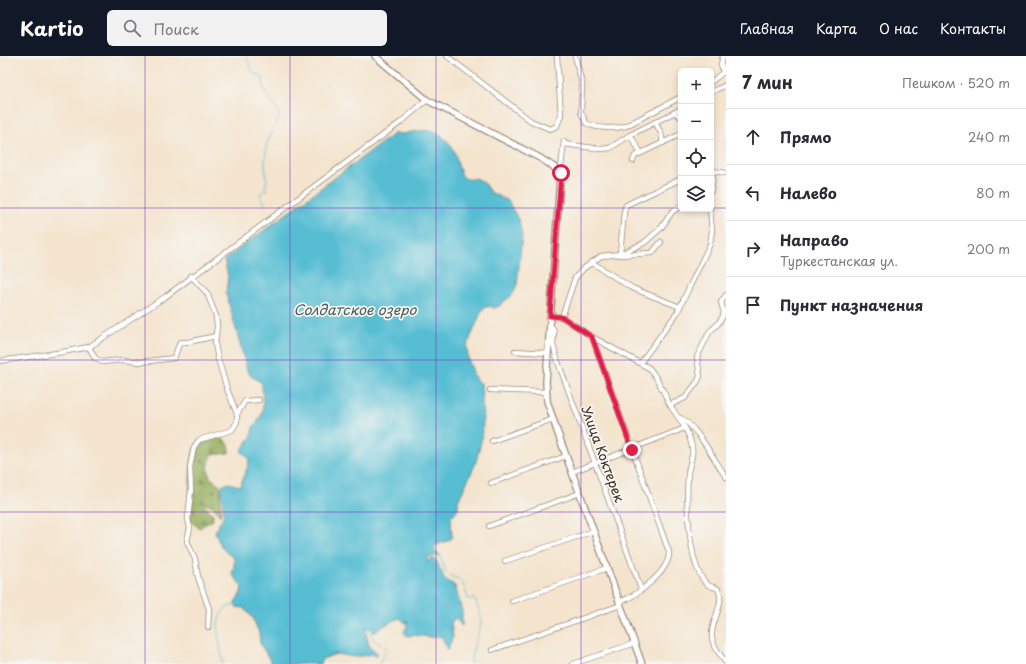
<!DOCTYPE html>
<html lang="ru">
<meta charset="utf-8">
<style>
:root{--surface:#fff;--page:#f2f2f3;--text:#2b2b33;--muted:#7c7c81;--line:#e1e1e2;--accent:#111827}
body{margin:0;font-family:"Playpen Sans",sans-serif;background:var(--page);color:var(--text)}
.controls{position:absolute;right:12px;top:12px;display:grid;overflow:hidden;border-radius:6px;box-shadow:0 2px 6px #0003}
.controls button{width:36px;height:36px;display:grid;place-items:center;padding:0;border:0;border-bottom:1px solid var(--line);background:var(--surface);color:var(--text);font:20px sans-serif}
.stop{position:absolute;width:12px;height:12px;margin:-9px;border:3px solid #e11d48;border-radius:50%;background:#fff}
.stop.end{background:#e11d48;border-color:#fff;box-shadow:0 1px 4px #0008}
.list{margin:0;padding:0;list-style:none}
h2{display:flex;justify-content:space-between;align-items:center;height:52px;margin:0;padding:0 16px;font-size:17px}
h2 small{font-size:13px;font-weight:400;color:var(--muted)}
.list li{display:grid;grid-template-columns:26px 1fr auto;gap:12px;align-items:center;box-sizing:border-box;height:56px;padding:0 16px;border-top:1px solid var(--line)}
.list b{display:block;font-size:15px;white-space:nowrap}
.list p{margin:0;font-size:13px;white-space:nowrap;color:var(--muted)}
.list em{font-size:13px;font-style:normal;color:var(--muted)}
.icon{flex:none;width:22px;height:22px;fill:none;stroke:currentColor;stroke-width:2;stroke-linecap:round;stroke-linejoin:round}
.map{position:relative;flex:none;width:726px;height:608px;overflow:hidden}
header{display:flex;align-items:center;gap:24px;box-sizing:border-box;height:56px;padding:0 20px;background:var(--accent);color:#fff}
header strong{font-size:19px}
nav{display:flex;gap:22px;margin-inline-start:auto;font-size:14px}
.search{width:280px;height:36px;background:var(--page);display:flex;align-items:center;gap:10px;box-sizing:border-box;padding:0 14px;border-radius:6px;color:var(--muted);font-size:15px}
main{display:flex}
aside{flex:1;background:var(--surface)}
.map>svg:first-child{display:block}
.forest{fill:url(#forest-firs);stroke:#686c3f}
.water{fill:#56bdd3;stroke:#487478}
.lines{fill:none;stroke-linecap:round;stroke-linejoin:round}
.stream{stroke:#56bdd3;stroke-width:1}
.minor-casing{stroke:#988776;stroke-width:6}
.major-casing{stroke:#988776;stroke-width:8}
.minor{stroke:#fff;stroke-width:4.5}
.major{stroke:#fff;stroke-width:5.5}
.route{stroke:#e11d48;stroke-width:5}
.grid{fill:none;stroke:#7b2cbf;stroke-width:1;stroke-opacity:0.55}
.labels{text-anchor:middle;stroke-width:3.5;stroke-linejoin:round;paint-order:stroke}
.street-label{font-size:13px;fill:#3b2a1e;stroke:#f6f6f2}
.water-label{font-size:14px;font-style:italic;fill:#445d5d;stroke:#f6f6f2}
</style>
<header>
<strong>Kartio</strong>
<div class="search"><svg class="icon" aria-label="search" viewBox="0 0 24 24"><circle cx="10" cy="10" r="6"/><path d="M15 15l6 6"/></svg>Поиск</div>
<nav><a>Главная</a><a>Карта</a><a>О нас</a><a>Контакты</a></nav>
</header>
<main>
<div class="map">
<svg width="726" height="608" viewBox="0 0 726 608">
<defs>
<pattern id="forest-firs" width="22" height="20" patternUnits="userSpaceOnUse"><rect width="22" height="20" fill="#96ae60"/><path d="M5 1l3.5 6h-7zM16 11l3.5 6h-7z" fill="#7c8e4f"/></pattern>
</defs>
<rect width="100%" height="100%" fill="#f6f6f2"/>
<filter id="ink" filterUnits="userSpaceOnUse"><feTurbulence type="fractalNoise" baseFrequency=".025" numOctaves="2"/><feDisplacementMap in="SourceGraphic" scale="8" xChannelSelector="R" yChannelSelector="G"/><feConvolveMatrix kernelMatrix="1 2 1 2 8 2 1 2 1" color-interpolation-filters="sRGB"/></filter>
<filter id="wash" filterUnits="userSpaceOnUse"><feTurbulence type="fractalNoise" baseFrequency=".012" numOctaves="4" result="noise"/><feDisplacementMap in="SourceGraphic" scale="16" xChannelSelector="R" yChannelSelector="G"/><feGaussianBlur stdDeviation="0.9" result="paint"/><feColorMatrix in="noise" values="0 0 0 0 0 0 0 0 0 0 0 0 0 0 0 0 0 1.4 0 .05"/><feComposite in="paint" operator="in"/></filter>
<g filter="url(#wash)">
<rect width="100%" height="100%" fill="#f4e4ce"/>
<path class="forest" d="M221,380l8,9v8l-18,2 -3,13 2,10 9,6 1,4 1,26 -1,2 -7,-10 -7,-2 -2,1 9,9v6l-14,8 -10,-8c1,-16 -1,-66 9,-77 6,-6 16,-6 23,-7z"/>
<path class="water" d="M418,75c5,0 12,-1 16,0 8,3 17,13 20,20 6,12 3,34 22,27l7,4 7,10 18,9 11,20 3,14 -5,50 -4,9 -14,12 -5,2 -4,-2 -7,2 -16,38 1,12 8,23 5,2 2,36 -1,19 -7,27 -17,36v8l-7,8 1,21c-5,5 -12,4 -17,8l-1,4 6,5 -12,2v5l4,-4 4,2 8,18 11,8 7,25v15l-7,-8 -4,5 2,14 -6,13 -5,-14c-12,4 -22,-3 -35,0l-3,-4 3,-6v-6l-2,3 -5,-5c-8,2 -19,10 -26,15l-3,-5h-6l4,18 7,6 1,5 -5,-3 -17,3 -19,-3 -14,5 -2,5h-49v-2l-11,-19 -1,-10 -6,-15 -9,-10 -8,-1 -1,-5 6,-9 1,-7 -10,-12c6,-24 0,-12 -10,-27 -3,-4 -5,-10 -7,-15l9,-17 -3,-29 8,-3 11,3 8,-20 1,-8 -8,-7 10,-14 2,-10c14,-13 9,-27 9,-44l-11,-7 -4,-6 -21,-77 2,-17 -4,-16 171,-127 7,1z"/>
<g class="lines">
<g class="stream">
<path d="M246,0l7,16 10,6 1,11 16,26 -14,30 -1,22 2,14 -2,4 1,6h-4l-2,4 5,9"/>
<path d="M440,499l5,16 3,4 11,4 5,7 4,13h6c3,3 8,21 7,25l-10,33v7"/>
<path d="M368,572c4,11 6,14 17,17l1,5 -7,14"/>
<path d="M223,608c-2,-19 -15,-55 12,-59"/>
</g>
</g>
</g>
<g filter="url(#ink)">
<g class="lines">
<defs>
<g id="minor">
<path d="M447,0l84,65 19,8 7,-3 4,-11 -4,-59"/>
<path d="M575,0l7,28 -1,28 5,11c10,6 29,6 40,3l55,-29"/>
<path d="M723,16l-2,-8 2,-8"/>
<path d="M711,26l15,-12"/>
<path d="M711,36l15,-7"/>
<path d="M675,57l6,4"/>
<path d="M655,66l6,11 2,10"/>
<path d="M630,79l11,18"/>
<path d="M564,88l37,5 9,-1 20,-13 51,-26"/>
<path d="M633,105l2,-5 46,-22"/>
<path d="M711,109l2,12 -2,14"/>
<path d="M713,115l13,2"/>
<path d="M562,116h6"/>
<path d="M560,121l4,-36"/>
<path d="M620,198l4,-42 2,-7 55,-26"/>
<path d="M620,199l32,-2 9,-11"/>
<path d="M591,206l41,26 48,19"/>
<path d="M191,220l16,17 9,23 1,10 -2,18 3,15 9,30 10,25v8l-5,8 -33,10 -5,7 -4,20 1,23 -3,29 2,9 -3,13 8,18 3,18 11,32 -1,18"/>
<path d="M550,260l12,1 30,20 57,31c10,11 14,24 21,37 8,13 20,26 22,43 2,10 -4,17 -4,27 -2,24 0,93 19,109 3,3 8,3 11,5 8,15 -8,32 -6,49 1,9 9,17 14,25"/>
<path d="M562,261l13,-39 8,-9 18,-13 19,-2 24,-11 17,-15 11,-16 9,-6"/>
<path d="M549,270l3,1 2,4 -1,14 5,17 83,227"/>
<path d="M592,281l77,215c1,19 -33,45 -50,50"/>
<path d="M89,291l6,11 7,4 21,-2 18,2 33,-4 6,-16h8l28,-6"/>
<path d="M515,295l32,2"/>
<path d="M0,305l57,-8 32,-6 76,-50 236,-175 26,-22"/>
<path d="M641,306l36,-49 33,-69 2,-13 -2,-22"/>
<path d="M490,334l56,2"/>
<path d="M670,349l15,-7 13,-17 2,-5 -3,-19 13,-26 7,-6 5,-7 2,-5 -3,-11 5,-7"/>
<path d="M237,358l8,-13 14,-1"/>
<path d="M680,362c15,5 36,45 46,59"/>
<path d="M492,385l61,-22"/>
<path d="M572,416l113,-44"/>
<path d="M491,427l75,-27"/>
<path d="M489,470l91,-33"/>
<path d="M505,505l89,-30"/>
<path d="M512,545l95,-33"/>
<path d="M492,594l129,-45"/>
<path d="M573,608l62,-21"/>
</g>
<path id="major" d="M375,0l52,44 113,58 14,9 6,10 -14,205 1,19 10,30 85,233"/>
</defs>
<use href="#minor" class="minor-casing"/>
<use href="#major" class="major-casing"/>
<use href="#minor" class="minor"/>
<use href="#major" class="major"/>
</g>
</g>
<g class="lines" filter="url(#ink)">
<path class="route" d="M561,117l-11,143 12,1 30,20 40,113"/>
</g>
<path class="grid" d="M145,0v608M290,0v608M436,0v608M581,0v608M0,152h681M711,152h15M0,304h726M0,456h726"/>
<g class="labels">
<g class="street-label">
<text transform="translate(603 398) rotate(70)" y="5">Улица Коктерек</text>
</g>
<g class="water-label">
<text x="355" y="259">Солдатское озеро</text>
</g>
</g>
</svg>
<div class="controls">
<button>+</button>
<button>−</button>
<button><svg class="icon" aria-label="locate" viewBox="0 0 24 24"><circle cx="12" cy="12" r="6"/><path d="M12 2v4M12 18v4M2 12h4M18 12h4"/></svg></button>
<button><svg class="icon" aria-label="layers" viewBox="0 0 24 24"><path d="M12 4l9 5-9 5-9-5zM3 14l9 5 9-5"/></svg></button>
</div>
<div class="stop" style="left:561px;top:117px"></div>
<div class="stop end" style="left:632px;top:394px"></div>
</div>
<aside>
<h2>7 мин<small>Пешком · 520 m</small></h2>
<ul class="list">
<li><svg class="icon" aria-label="ahead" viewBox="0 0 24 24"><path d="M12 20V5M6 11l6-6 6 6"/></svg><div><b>Прямо</b></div><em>240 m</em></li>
<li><svg class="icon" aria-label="left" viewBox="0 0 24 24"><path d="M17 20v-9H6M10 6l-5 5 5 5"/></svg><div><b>Налево</b></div><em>80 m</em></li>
<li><svg class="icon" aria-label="right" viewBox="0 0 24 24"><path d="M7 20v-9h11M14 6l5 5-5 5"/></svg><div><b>Направо</b><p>Туркестанская ул.</p></div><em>200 m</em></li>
<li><svg class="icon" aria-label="arrive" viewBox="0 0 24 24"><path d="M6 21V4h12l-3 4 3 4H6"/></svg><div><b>Пункт назначения</b></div></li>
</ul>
</aside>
</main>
